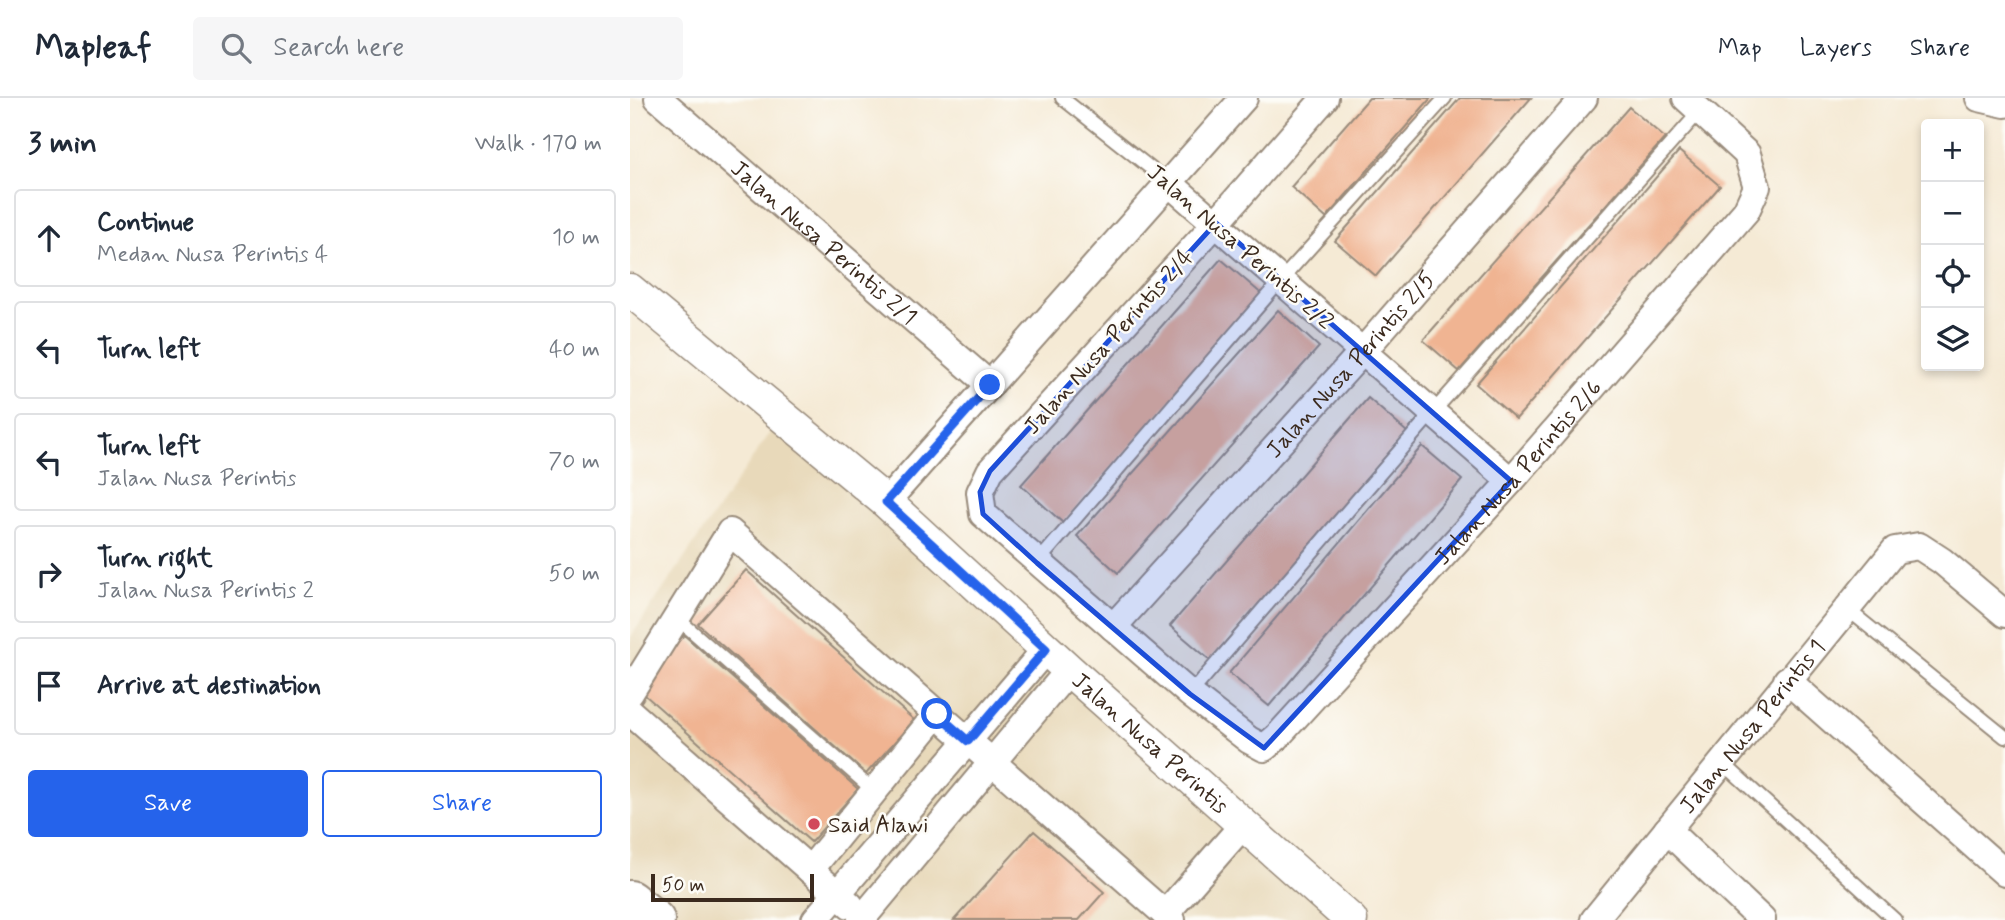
<!DOCTYPE html>
<meta charset="utf-8">
<style>
:root{--surface:#fff;--page:#f6f6f7;--text:#1f2937;--muted:#747a83;--line:#e0e1e3;--accent:#2563eb}
body{margin:0;font-family:Mynerve,sans-serif;background:var(--page);color:var(--text)}
.controls{position:absolute;right:21px;top:21px;display:grid;overflow:hidden;border-radius:7px;box-shadow:0 4px 10px #0003}
.controls button{width:63px;height:63px;display:grid;place-items:center;padding:0;border:0;border-bottom:2px solid var(--line);background:var(--surface);color:var(--text);font:35px sans-serif}
.scale{position:absolute;left:21px;bottom:18px;width:163px;box-sizing:border-box;padding-left:7px;border:4px solid #3b2a1e;border-top:0;font-size:19px;line-height:24px;white-space:nowrap;color:#3b2a1e;-webkit-text-stroke:5px #fdfcf7;paint-order:stroke}
.stop{position:absolute;width:21px;height:21px;margin:-16px;border:5px solid #2563eb;border-radius:50%;background:#fff}
.stop.end{background:#2563eb;border-color:#fff;box-shadow:0 2px 7px #0008}
.list{margin:0;padding:0;list-style:none}
h2{display:flex;justify-content:space-between;align-items:center;height:91px;margin:0;padding:0 28px;font-size:30px}
h2 small{font-size:23px;font-weight:400;color:var(--muted)}
.list li{display:grid;grid-template-columns:46px 1fr auto;gap:21px;align-items:center;box-sizing:border-box;height:98px;margin:0 14px 14px;padding:0 14px;border:2px solid var(--line);border-radius:7px}
.list b{display:block;font-size:26px;white-space:nowrap}
.list p{margin:0;font-size:23px;white-space:nowrap;color:var(--muted)}
.list em{font-size:23px;font-style:normal;color:var(--muted)}
.actions{display:flex;gap:14px;padding:21px 28px}
.actions a{flex:1;padding:16px 0;border:2px solid var(--accent);border-radius:7px;text-align:center;font-size:24px;color:var(--accent)}
.actions .main{background:var(--accent);color:#fff}
.icon{flex:none;width:38px;height:38px;fill:none;stroke:currentColor;stroke-width:2;stroke-linecap:round;stroke-linejoin:round}
.map{position:relative;flex:none;width:1375px;height:822px;overflow:hidden}
header{display:flex;align-items:center;gap:42px;box-sizing:border-box;height:98px;padding:0 35px;background:var(--surface);border-bottom:2px solid var(--line)}
header strong{font-size:33px}
nav{display:flex;gap:38px;margin-inline-start:auto;font-size:24px}
.search{width:490px;height:63px;background:var(--page);display:flex;align-items:center;gap:18px;box-sizing:border-box;padding:0 24px;border-radius:7px;color:var(--muted);font-size:26px}
main{display:flex}
aside{flex:1;background:var(--surface)}
.map>svg:first-child{display:block}
.built{fill:#e8d9ba}
.building{fill:#f0b492}
.lines{fill:none;stroke-linecap:round;stroke-linejoin:round}
.service-casing{stroke:#988a7a;stroke-width:16}
.minor-casing{stroke:#988a7a;stroke-width:30}
.tertiary-casing{stroke:#988a7a;stroke-width:35}
.primary-casing{stroke:#988a7a;stroke-width:42}
.service{stroke:#fff;stroke-width:12}
.minor{stroke:#fff;stroke-width:26}
.tertiary{stroke:#fff;stroke-width:32}
.primary{stroke:#fff;stroke-width:38}
.route{stroke:#2563eb;stroke-width:9}
.marked{fill:#1d4ed8;fill-opacity:0.2;stroke:#1d4ed8;stroke-width:5;stroke-linejoin:round}
.poi-dot{fill:#d1495b;stroke:#fdfcf7;stroke-width:2.5}
.labels{text-anchor:middle;stroke-width:5;stroke-linejoin:round;paint-order:stroke}
.street-label{font-size:23px;fill:#3b2a1e;stroke:#fdfcf7}
.poi-label{font-size:23px;fill:#3b2a1e;stroke:#fdfcf7;text-anchor:start}
</style>
<header>
<strong>Mapleaf</strong>
<div class="search"><svg class="icon" aria-label="search" viewBox="0 0 24 24"><circle cx="10" cy="10" r="6"/><path d="M15 15l6 6"/></svg>Search here</div>
<nav><a>Map</a><a>Layers</a><a>Share</a></nav>
</header>
<main>
<aside>
<h2>3 min<small>Walk · 170 m</small></h2>
<ul class="list">
<li><svg class="icon" aria-label="ahead" viewBox="0 0 24 24"><path d="M12 20V5M6 11l6-6 6 6"/></svg><div><b>Continue</b><p>Medan Nusa Perintis 4</p></div><em>10 m</em></li>
<li><svg class="icon" aria-label="left" viewBox="0 0 24 24"><path d="M17 20v-9H6M10 6l-5 5 5 5"/></svg><div><b>Turn left</b></div><em>40 m</em></li>
<li><svg class="icon" aria-label="left" viewBox="0 0 24 24"><path d="M17 20v-9H6M10 6l-5 5 5 5"/></svg><div><b>Turn left</b><p>Jalan Nusa Perintis</p></div><em>70 m</em></li>
<li><svg class="icon" aria-label="right" viewBox="0 0 24 24"><path d="M7 20v-9h11M14 6l5 5-5 5"/></svg><div><b>Turn right</b><p>Jalan Nusa Perintis 2</p></div><em>50 m</em></li>
<li><svg class="icon" aria-label="arrive" viewBox="0 0 24 24"><path d="M6 21V4h12l-3 4 3 4H6"/></svg><div><b>Arrive at destination</b></div></li>
</ul>
<div class="actions"><a class="main">Save</a><a>Share</a></div>
</aside>
<div class="map">
<svg width="1375" height="822" viewBox="0 0 1375 822">
<rect width="100%" height="100%" fill="#fdfcf7"/>
<filter id="ink" filterUnits="userSpaceOnUse"><feTurbulence type="fractalNoise" baseFrequency=".0143" numOctaves="2"/><feDisplacementMap in="SourceGraphic" scale="14" xChannelSelector="R" yChannelSelector="G"/><feConvolveMatrix kernelMatrix="1 2 1 2 8 2 1 2 1" color-interpolation-filters="sRGB"/></filter>
<filter id="wash" filterUnits="userSpaceOnUse"><feTurbulence type="fractalNoise" baseFrequency=".00686" numOctaves="4" result="noise"/><feDisplacementMap in="SourceGraphic" scale="28" xChannelSelector="R" yChannelSelector="G"/><feGaussianBlur stdDeviation="1.57" result="paint"/><feColorMatrix in="noise" values="0 0 0 0 0 0 0 0 0 0 0 0 0 0 0 0 0 1.4 0 .05"/><feComposite in="paint" operator="in"/></filter>
<g filter="url(#wash)">
<rect width="100%" height="100%" fill="#f5ead5"/>
<path class="built" d="M150,320l562,502h-665l-47,-38v-244z"/>
<g id="blocks">
<g class="building">
<path d="M739,0h62l-105,120 -35,-31z"/>
<path d="M830,0h71l-155,178 -41,-35z"/>
<path d="M999,9l36,31 -206,233 -36,-31z"/>
<path d="M1049,53l41,35 -204,233 -40,-35z"/>
<path d="M591,161l43,37 -201,227 -42,-38z"/>
<path d="M648,212l41,37 -201,226 -41,-37z"/>
<path d="M738,300l39,34 -197,228 -40,-34z"/>
<path d="M792,348l40,34 -193,226 -40,-33z"/>
<path d="M116,472l168,150 -48,54 -168,-150z"/>
<path d="M54,537l174,154 -47,53 -174,-154z"/>
<path d="M404,733l70,61 -25,28h-125z"/>
</g>
</g>
</g>
<g filter="url(#ink)">
<use href="#blocks" fill-opacity="0" stroke="#988a7a" stroke-width="2"/>
<g class="lines">
<defs>
<g id="service">
<path d="M432,0l106,84"/>
<path d="M407,465l244,-283 164,-182"/>
<path d="M1216,510l159,129"/>
<path d="M47,520l197,173"/>
<path d="M560,596l243,-282 267,-301"/>
<path d="M1092,664l173,158"/>
</g>
<g id="minor">
<path id="s1" d="M28,0l332,287"/>
<path id="s2" d="M695,0l-109,125 -226,248 -10,21 3,22 207,180 59,46 15,8 13,-11 234,-256 235,-270 11,-24 -10,-33 -61,-56"/>
<path d="M1349,0l26,6"/>
<path d="M538,84l343,299"/>
<path d="M256,404l358,-404"/>
<path id="s3" d="M483,529l250,-276 221,-253"/>
<path d="M1157,582l218,193"/>
<path d="M0,595l100,-161 442,388"/>
<path d="M0,614l220,193"/>
<path d="M1037,732l95,90"/>
<path d="M180,772l127,-156"/>
<path d="M535,816l78,-89"/>
<path d="M185,822l231,-271"/>
<path d="M231,822l208,-250"/>
<path id="s4" d="M964,822l301,-370 24,-4 23,15 63,53"/>
</g>
<g id="tertiary">
<path id="s5" d="M0,192l256,212 183,168 282,250"/>
</g>
<path id="primary" d="M0,802l25,20"/>
</defs>
<use href="#service" class="service-casing"/>
<use href="#minor" class="minor-casing"/>
<use href="#tertiary" class="tertiary-casing"/>
<use href="#primary" class="primary-casing"/>
<use href="#service" class="service"/>
<use href="#minor" class="minor"/>
<use href="#tertiary" class="tertiary"/>
<use href="#primary" class="primary"/>
</g>
</g>
<g class="lines" filter="url(#ink)">
<path class="route" d="M307,616l31,27 78,-92 -160,-147 104,-117"/>
</g>
<path class="marked" d="M586,125l295,258 -247,267 -74,-54 -153,-131 -54,-49 -3,-22 10,-21z"/>
<circle class="poi-dot" cx="184" cy="726" r="7"/>
<g class="labels">
<g class="street-label">
<text dy="8" stroke="none"><textPath href="#s1" startOffset="220">Jalan Nusa Perintis 2/1</textPath></text>
<text transform="translate(611 148) rotate(41)" y="8">Jalan Nusa Perintis 2/2</text>
<text transform="translate(478 243) rotate(-48)" y="8">Jalan Nusa Perintis 2/4</text>
<text dy="8" stroke="none"><textPath href="#s3" startOffset="354">Jalan Nusa Perintis 2/5</textPath></text>
<text dy="8" stroke="none"><textPath href="#s2" startOffset="1288">Jalan Nusa Perintis 2/6</textPath></text>
<text dy="8" stroke="none"><textPath href="#s4" startOffset="250">Jalan Nusa Perintis 1</textPath></text>
<text dy="8" stroke="none"><textPath href="#s5" startOffset="690">Jalan Nusa Perintis</textPath></text>
</g>
<g class="poi-label">
<text x="198" y="734">Said Alawi</text>
</g>
</g>
</svg>
<div class="controls">
<button>+</button>
<button>−</button>
<button><svg class="icon" aria-label="locate" viewBox="0 0 24 24"><circle cx="12" cy="12" r="6"/><path d="M12 2v4M12 18v4M2 12h4M18 12h4"/></svg></button>
<button><svg class="icon" aria-label="layers" viewBox="0 0 24 24"><path d="M12 4l9 5-9 5-9-5zM3 14l9 5 9-5"/></svg></button>
</div>
<div class="scale">50 m</div>
<div class="stop" style="left:307px;top:616px"></div>
<div class="stop end" style="left:360px;top:287px"></div>
</div>
</main>
